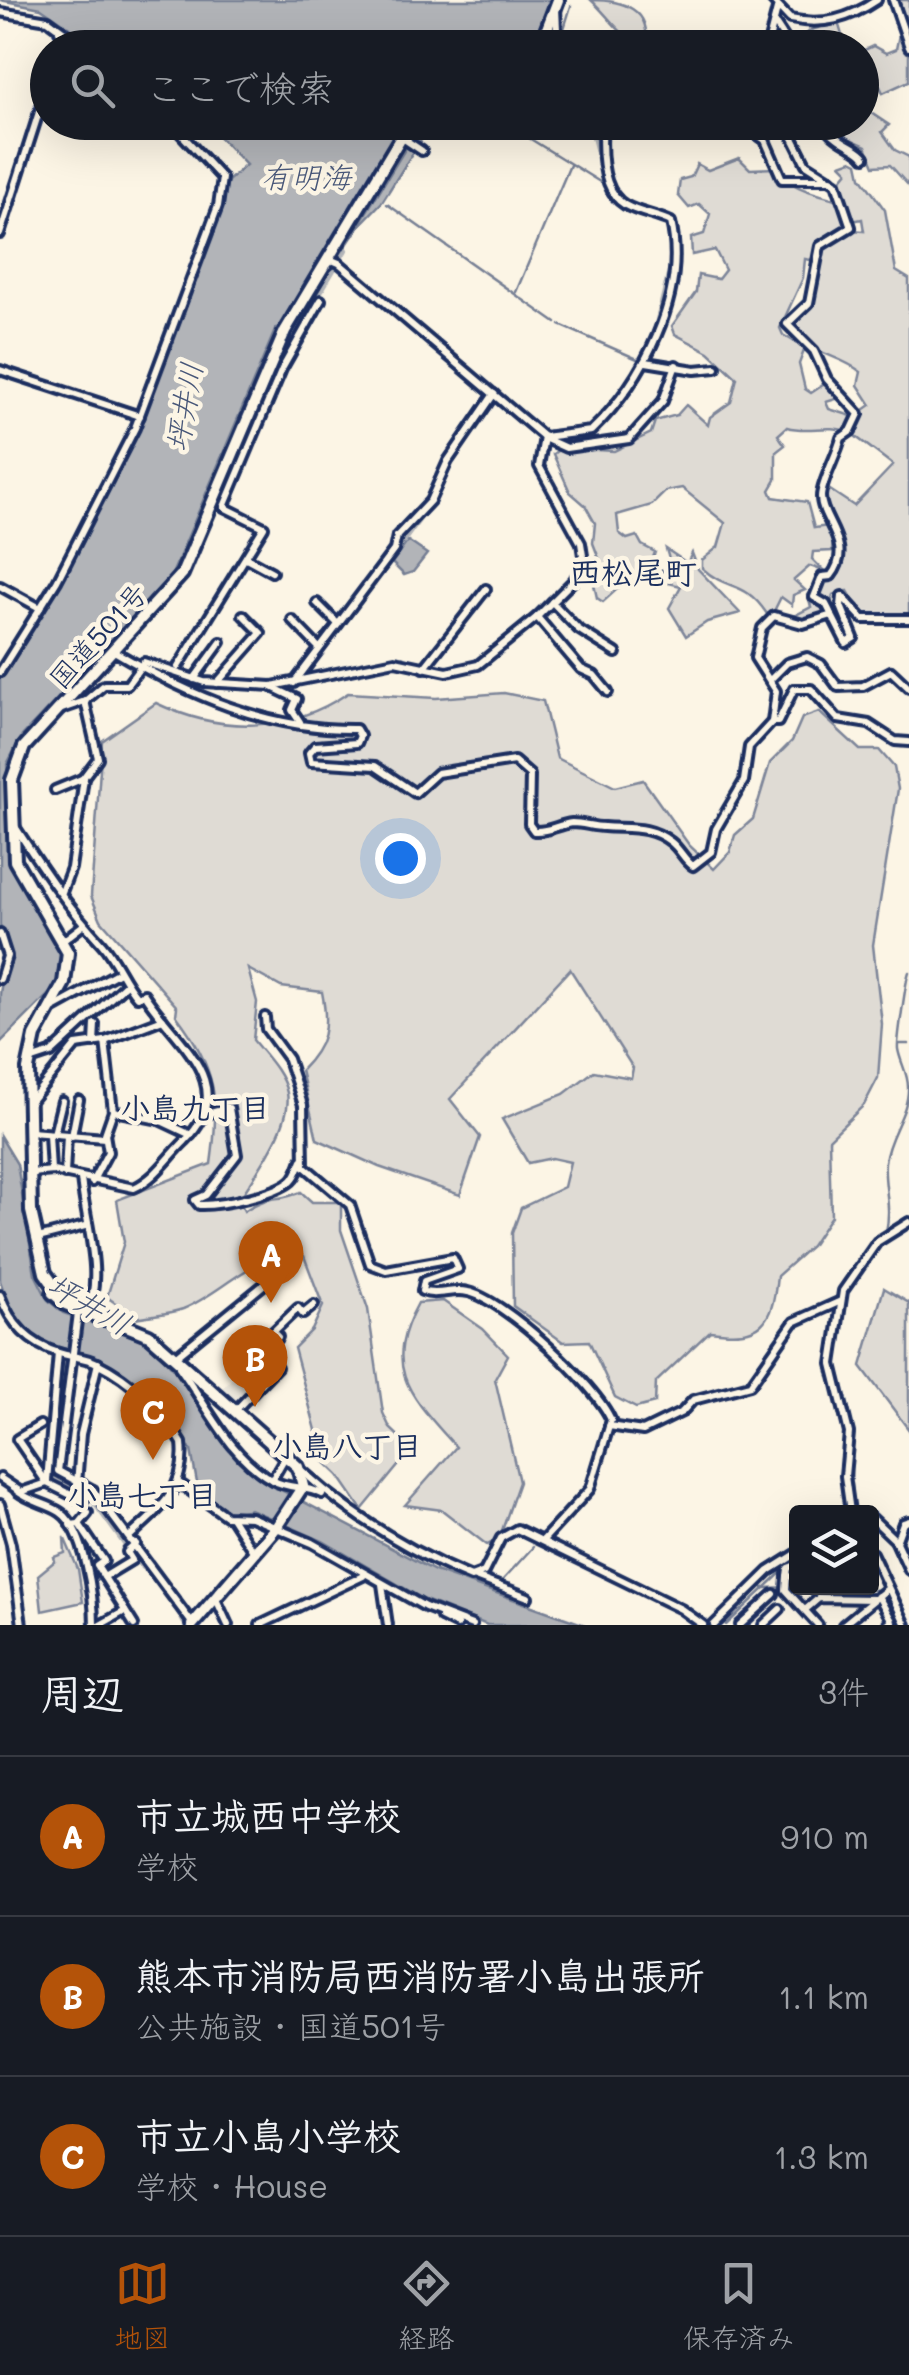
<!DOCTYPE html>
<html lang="ja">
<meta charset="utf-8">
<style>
:root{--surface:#171b24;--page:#242831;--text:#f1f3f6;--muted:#9ea1a6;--line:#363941;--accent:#b45309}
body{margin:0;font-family:Mali,"Klee One",sans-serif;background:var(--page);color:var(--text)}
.controls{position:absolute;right:30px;bottom:30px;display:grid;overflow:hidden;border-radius:10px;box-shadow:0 10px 40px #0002}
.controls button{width:90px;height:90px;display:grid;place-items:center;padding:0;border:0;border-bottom:2px solid var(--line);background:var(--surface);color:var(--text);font:50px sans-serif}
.you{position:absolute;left:400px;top:858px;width:35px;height:35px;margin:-25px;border:8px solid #fff;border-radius:50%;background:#1a73e8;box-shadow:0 0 0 15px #1a73e833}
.badge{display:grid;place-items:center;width:65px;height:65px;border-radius:50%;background:var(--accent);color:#fff;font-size:32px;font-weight:700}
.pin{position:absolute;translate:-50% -82px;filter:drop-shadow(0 2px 5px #0008)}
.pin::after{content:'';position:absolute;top:52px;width:35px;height:30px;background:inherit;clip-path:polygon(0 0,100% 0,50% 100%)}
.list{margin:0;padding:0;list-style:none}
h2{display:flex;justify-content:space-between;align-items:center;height:130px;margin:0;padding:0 40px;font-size:42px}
h2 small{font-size:32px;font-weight:400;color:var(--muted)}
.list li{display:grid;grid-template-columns:65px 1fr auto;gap:30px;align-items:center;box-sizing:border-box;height:160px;padding:0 40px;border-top:2px solid var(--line)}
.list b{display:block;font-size:38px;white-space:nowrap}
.list p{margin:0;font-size:32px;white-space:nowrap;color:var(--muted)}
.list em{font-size:32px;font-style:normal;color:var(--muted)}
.icon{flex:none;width:55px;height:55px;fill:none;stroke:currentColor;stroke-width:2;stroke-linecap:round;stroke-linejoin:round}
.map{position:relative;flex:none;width:909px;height:1625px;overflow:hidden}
.search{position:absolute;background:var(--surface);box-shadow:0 10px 40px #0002;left:30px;right:30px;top:30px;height:110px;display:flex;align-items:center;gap:25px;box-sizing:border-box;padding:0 35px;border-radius:55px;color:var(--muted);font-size:38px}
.sheet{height:610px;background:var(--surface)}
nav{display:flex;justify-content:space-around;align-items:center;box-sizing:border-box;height:140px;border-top:2px solid var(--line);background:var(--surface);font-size:28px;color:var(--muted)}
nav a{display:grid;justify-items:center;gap:5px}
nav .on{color:var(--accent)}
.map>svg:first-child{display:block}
.built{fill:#ece7dc}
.green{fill:#dfdbd4;stroke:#7d8599;stroke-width:2.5}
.water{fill:#b2b4b8;stroke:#767f94;stroke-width:2.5}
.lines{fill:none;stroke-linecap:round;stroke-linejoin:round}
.stream{stroke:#767f94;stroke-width:2.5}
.canal{stroke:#b2b4b8;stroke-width:5}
.river{stroke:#b2b4b8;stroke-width:6}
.minor-casing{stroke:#1b2f5e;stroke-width:14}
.highway-casing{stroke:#1b2f5e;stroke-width:18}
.minor{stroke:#fcf5e5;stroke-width:6}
.highway{stroke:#fcf5e5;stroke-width:10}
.labels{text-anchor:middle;stroke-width:9;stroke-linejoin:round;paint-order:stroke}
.street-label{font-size:28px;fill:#1b2f5e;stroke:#fcf5e5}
.water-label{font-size:30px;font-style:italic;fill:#485779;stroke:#fcf5e5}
.neighbourhood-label{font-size:30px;font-weight:bold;fill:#1b2f5e;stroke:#fcf5e5}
.quarter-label{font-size:32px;font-weight:bold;fill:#1b2f5e;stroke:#fcf5e5}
</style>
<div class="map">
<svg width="909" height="1625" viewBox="0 0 909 1625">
<rect width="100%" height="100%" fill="#fcf5e5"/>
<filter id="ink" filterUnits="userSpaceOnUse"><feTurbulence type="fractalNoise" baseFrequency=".01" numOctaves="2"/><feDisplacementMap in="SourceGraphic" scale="20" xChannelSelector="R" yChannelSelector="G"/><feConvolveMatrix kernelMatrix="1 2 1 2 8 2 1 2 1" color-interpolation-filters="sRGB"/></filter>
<g filter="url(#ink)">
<path class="built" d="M249,1343l27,25 -41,40 -17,-16 21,-20 -9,-10z"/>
<g class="green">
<path d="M591,0c31,0 62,9 54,47 -26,-10 -34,-29 -54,-47z"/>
<path d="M897,0h12v81l-26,12 -11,-25 -10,-9v-8l11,-5 13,7 10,-4 6,-29z"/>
<path d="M838,22l7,23 -38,2 -8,-7 12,-10z"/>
<path d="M862,95l3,14 24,16 -7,7 13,18 14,7v29l-19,-21 -16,1 -8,-20 -27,-12 -4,3 -9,-14 36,-1z"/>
<path d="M739,158l11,11 25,-1c12,19 39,25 60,31l13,24 -26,17 -11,20 -6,-1 -2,19 -23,50 3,7 22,13 -6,16 6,25 6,4 15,-10 13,15 -13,4 3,7 26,8 -9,14c-18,-7 -38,2 -59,-4l-9,8 7,10 -9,7v28l-6,10 3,7 34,5 7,26 14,-2 5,7 -1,18 -19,1 -1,7 12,12 -14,-5 -16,14 11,10 -12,5 -1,10 -11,-8 -7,14 -7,3c-24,-36 -38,-21 -65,-46v-8l16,-13 7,-24 -43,-35 -16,3 -14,14 -35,10 2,18 8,6 10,-3 5,9 13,7 -3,9 12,11 8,-3 -6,-20 21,14 5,-10 6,16 42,44 -33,9 -21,14 -17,-28 12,-22 -29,-7 -6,-11 -10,4 5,9h-15l-23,21 -6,-4 -4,-18 7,-19 -7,-18 2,-20 -10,-18 -15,-13 -17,-38 8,-6 53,3 37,-18 4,-12 22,-6 9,-10 22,20 2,-8 21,-15 6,-24 -28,-26 -34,-18 -3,-8 24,-34 2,-17 20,4 7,-9 -10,-20 -23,5 -1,-17 13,-4 6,-20 -11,-10 -10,4 -11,-13 2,-15 11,-3 6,-13 11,6z"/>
<path d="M852,160l6,3 3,14 24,33 11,61 13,8v336l-48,-1 -13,-23 -15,4 -3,15 -34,13 -6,-5 21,-11 -3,-12 8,-2 8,-19 13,-4 3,-38 -16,-28 3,-16 27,18 39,-41 -42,-32 10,-21 10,-7 -13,-20 3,-13c-25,-20 -59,-17 -72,-52l22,-18 13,-61 28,-11 12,1 -2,-12 -10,2 -11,-20 -2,-19 9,-11 -7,-7z"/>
<path d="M348,693l88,5 68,-5 39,8 14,57 58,29 28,-7 46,65 25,24 16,-17 5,-17 18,-16 17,-56 22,-22 10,-23 17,-6 41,38h19l15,17 4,22 -25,156 9,79 -4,54 -14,27 -35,34 2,77 -20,30 -34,30c-5,49 -15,62 -67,55l-54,51 -1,21 -19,5 -21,-11 -26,-56 -26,1 -50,-36 -1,-73 9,-25 43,-21 6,-25 -18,-4 -24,5 -26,-44 62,-25 30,-23 37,7 2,-10 -63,-99 -120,130 30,38 -20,58 -81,-28 -62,-28 -16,-69c25,-25 28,-43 21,-78l-41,-5 -33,-18 9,33 -4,38c12,15 30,33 34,53 6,31 -32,82 -48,107l5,11c27,-18 31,-8 57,-19l11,10h29v28l27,79 15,104 7,15 22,21 -50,61 -24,-35 -24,-23 2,-22 -22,-82 18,-18 11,-24 -19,-50c-49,-7 -79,36 -121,53 -14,5 -32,6 -47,9l-29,-21 17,-55 -7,-42 94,-36c9,-65 5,-97 -35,-149l1,-8 -76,-87 -10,-24 11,-155 54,-38c65,31 133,30 192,-10z"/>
<path d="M884,1288l25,15v127l-48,-64z"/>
<path d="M443,1301l40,28 25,26 -13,24 24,103 -20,57 -12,6 -45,-35 -37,-5 51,-58c-45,-51 -75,-77 -38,-144z"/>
<path d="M64,1537l14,32 5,33 -41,9 -4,-36 17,-14 -1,-4 11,-4z"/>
</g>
<g class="water">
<path d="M0,0h554l-19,39 -20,9 -47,-8 -7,8 -363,-1 -57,-39z"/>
<path d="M206,123h198l-123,205h-5l-106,251 -148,157 -15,28 4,103 53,81 -4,35 -60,60c0,-16 0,-32 0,-48 2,-30 21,-33 0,-69v-248l67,-103 77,-156 84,-238 18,-16z"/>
<path d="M421,123h7l-2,9 -44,70 -22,23 -20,30z"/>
<path d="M408,541l19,13 -14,18 -9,3 -12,-12z"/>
<path d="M0,1136l17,28 18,110 13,26 15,13 80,27c51,38 70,100 119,140l173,91 150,54h-98l-62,-25 -102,-59 -73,-32 -21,5 -17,-7 -13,-13 -8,-44 -32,-44 -50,-43 -60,-18 -26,-17 -12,-18 -11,-29z"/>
</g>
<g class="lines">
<g class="stream">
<path d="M563,32l8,-26"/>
<path d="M503,122l105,65"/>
<path d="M387,204l169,119"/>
<path d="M516,292l54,-127"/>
<path d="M560,325l82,36"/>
<path d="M899,1044h10"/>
<path d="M886,1232c6,-28 -3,-46 -1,-70 3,-27 24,-49 23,-75 0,-14 -8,-25 -10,-38 -1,-6 8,-70 11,-77"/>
<path d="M835,1368l11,-76"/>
<path d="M844,1400l7,40"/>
<path d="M850,1458l4,54"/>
<path d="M500,1583l33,-36"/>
<path d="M763,1588l33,-1"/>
<path d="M804,1588l76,2"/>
<path d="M895,1595l14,25"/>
<path d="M726,1625l61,-58"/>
</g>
<g class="canal">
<path d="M465,439l26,-35"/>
<path d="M395,553l34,-47"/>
</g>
<g class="river">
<path d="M563,32l9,16"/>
<path d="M555,48l7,-15"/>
<path d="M590,122l11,42"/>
<path d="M655,332l17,-70"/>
<path d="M558,438l32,-5"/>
<path d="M538,467l2,-31"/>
<path d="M230,481l54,-129 61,-102"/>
<path d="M150,661l25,7"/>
<path d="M389,661l13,-3 17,6"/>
<path d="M65,1342l-11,138 38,19 46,63 21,19"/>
<path d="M175,1604l9,18"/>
</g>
<defs>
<g id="minor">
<path d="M772,0l18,19c33,7 59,0 87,-19"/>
<path d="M893,0l16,47"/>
<path d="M556,8l1,22 12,18"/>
<path d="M0,12l48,8 38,28"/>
<path d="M776,25l15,23"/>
<path d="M59,31l4,4 -4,13"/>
<path d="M767,48l10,-39"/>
<path d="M413,122l-6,19 15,10"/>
<path d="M785,122l21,42 30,19 15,44 -31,19 -11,57 -22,21 27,27 13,28 32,35 -8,17 -10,7c-4,17 -20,45 -20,59 0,24 34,48 10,79l-9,1 -8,20 12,7 20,39 8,-5 -13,-32 1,-10 21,23h46"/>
<path d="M823,122c16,24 34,23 42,35"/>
<path d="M744,125l21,15 17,39h49"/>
<path d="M0,234l48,-150"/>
<path d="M328,265l4,-5 7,3 205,174 47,-6c52,-50 97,-136 80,-209 -14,-7 -32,-9 -46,-17 -25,-15 -24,-58 -22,-83"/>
<path d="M646,362l49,8 21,-2"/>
<path d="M0,370l140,46"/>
<path d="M544,438l22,10 63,-9 34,-38 13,-36"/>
<path d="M248,559l24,13"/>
<path d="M0,586l40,22"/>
<path d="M552,602l26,27 38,24"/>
<path d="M317,603l21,21"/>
<path d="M537,617l44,52 13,6 14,17"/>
<path d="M292,620l27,28"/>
<path d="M114,651c74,44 154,79 242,78l4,7 -3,7 -42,3 -6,7 2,9 64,4 40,27 22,-20 77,-12 16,14 -1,49 5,7c15,1 23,-6 38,-8 12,0 20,4 32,4 24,2 46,-2 67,15 9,7 13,18 22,24l18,-14 5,-23 28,-48 5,-34 23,-25h6l16,-33h17l27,30 31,5 26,17 14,1"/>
<path d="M178,667l86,-140 -40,-20 58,-138 39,-69"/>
<path d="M424,668l62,-79"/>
<path d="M0,672l57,-91 78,-153 83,-222 4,-28 -52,-56"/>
<path d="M194,679l27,-37"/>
<path d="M770,680l17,-17 20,-6 14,7 17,23 25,-1 28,-15 18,17"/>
<path d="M217,683l44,-50 -18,-18"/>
<path d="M294,683l100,-133 3,-14 33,-35 18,-40 46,-67"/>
<path d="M272,687l25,12 -5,11 8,12"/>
<path d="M62,709l23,-8 19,-16h23l17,-23 60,20 68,4 123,-25 52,11 31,-7 59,-48 37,-37 10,-18 -3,-19 -42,-77 5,-29"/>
<path d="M772,722l4,-31 -21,-33 7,-30 12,-12 29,8 29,-9"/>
<path d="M83,778l15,-20 -13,-57"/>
<path d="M55,790l29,-12 -13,90 -9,24"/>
<path d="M14,825c28,43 54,82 88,119 14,16 21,37 35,53l7,-3c29,46 98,90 41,147 -17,16 -29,37 -51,47l-81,-17 -22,2"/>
<path d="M0,934l7,22 -7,23"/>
<path d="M64,940l18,-14"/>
<path d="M50,1010l69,-38"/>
<path d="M265,1017l1,12 22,30 15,46 1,61 46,39 20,59 16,6 67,-12 5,11 -34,12 -2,10c15,6 31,-3 46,1 36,7 129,94 143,128l-21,69 -46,50"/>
<path d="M105,1041l8,70 46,9 32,15"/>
<path d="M94,1043l1,-19"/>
<path d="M30,1060l21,-7 75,-69"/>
<path d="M29,1103l47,-58 29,-4 58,-22"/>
<path d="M203,1115l26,-7 8,47 -31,40 -11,5 4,5c21,1 77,-11 92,-24 6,-5 8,-14 11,-21"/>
<path d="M31,1132l74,6"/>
<path d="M49,1134l2,37"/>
<path d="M54,1134l8,-33"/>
<path d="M72,1136l7,-36"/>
<path d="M65,1174l2,-39"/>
<path d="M81,1178c4,44 23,94 7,134"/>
<path d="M92,1182l16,-30 -3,-18 8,-23"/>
<path d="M38,1238l47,-12"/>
<path d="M52,1288l-1,6 14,12 38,15"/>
<path d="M0,1295c10,28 29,49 59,58 12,4 27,4 38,10 34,17 66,47 85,80 5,45 -22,66 -52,93"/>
<path d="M78,1313l-20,158 35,19 99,133"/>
<path d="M175,1357l108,-88"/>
<path d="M179,1367c29,39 49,88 93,113 18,10 34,5 50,14"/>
<path d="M235,1411l42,-44 -14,-12 15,-18 -5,-5 25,-24 5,6 11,-9"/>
<path d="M40,1425l-23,14 30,44 36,18 10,-11"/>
<path d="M609,1426l34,5 39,-19 11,-12 57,-15 44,-63 47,-21"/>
<path d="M301,1470c51,46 107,81 170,107l13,-5 17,-34 16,-9 164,80 22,16"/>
<path d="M0,1478l21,14 26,-9"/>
<path d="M272,1480l13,-23"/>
<path d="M47,1481l11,-128"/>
<path d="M179,1483l47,33 25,1 61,26 113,64 47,18"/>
<path d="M77,1484l4,-50 17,-71"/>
<path d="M17,1491c14,11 29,12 43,21 25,16 34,86 34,113"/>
<path d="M0,1504l11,40 11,81"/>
<path d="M850,1512l-5,-36 4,-43 -17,-69 11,-73 34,-49 32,-20"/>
<path d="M231,1517l23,36"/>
<path d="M872,1518l24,23"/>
<path d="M909,1521l-6,2 -7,19 13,28"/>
<path d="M79,1524l9,-11"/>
<path d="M70,1525l9,-1 25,37 -7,5 7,11"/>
<path d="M872,1553l34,72"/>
<path d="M787,1576l1,-8 8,-3"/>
<path d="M475,1577l53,20"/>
<path d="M796,1577l-9,-1 -1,14 32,35"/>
<path d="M382,1584l6,41"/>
<path d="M878,1596l14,25 -5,4"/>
<path d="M216,1599l12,26"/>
<path d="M805,1610l14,-12 55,1"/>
<path d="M441,1617l16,8"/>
<path d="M100,1625l25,-14"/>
<path d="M134,1625l-30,-48 28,-17 -5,-8 9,-8"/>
<path d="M260,1625l103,-49"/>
<path d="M714,1625l55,-54 27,-17"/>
<path d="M740,1625l34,-31"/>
<path d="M763,1625l17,-16"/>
<path d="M843,1625l43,-35"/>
</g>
<g id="highway">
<path d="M532,48l11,-9 15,-39"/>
<path d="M192,1625l83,-96 28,-43 -5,-19 -149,-132 -84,-34 -20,-28 -14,-62 -3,-142 7,-33 29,-53 4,-30 -53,-92 -3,-81 12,-33 158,-173 103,-243 125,-209"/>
</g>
</defs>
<use href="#minor" class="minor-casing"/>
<use href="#highway" class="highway-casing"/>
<use href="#minor" class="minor"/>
<use href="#highway" class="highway"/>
</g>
</g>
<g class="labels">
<g class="street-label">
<text transform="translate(98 636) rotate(-48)" y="10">国道501号</text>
</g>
<g class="water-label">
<text x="306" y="188">有明海</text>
<text transform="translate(185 407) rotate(-80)" y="10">坪井川</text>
<text transform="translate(89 1305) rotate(30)" y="10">坪井川</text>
</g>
<g class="neighbourhood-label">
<text x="195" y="1119">小島九丁目</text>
<text x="347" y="1457">小島八丁目</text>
<text x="142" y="1506">小島七丁目</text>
</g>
<g class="quarter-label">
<text x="633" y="584">西松尾町</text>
</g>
</g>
</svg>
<div class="controls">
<button><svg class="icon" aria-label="layers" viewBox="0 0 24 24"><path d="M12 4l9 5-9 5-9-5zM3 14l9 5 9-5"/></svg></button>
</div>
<div class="you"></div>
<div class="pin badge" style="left:271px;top:1303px">A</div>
<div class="pin badge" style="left:255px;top:1407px">B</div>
<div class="pin badge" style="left:153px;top:1460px">C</div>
<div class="search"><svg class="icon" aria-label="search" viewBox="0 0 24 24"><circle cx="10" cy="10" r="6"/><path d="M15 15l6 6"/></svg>ここで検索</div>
</div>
<section class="sheet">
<h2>周辺<small>3件</small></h2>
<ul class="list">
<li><span class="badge">A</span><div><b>市立城西中学校</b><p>学校</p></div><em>910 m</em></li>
<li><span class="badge">B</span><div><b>熊本市消防局西消防署小島出張所</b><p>公共施設 · 国道501号</p></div><em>1.1 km</em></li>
<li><span class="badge">C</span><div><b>市立小島小学校</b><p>学校 · House</p></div><em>1.3 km</em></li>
</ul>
</section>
<nav>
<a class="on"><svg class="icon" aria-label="map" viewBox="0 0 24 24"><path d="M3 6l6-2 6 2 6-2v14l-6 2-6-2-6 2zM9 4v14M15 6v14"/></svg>地図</a>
<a><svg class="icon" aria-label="directions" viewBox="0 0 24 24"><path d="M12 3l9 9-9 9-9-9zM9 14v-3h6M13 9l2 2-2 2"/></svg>経路</a>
<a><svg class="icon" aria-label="saved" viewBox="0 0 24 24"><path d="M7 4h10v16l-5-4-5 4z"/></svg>保存済み</a>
</nav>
